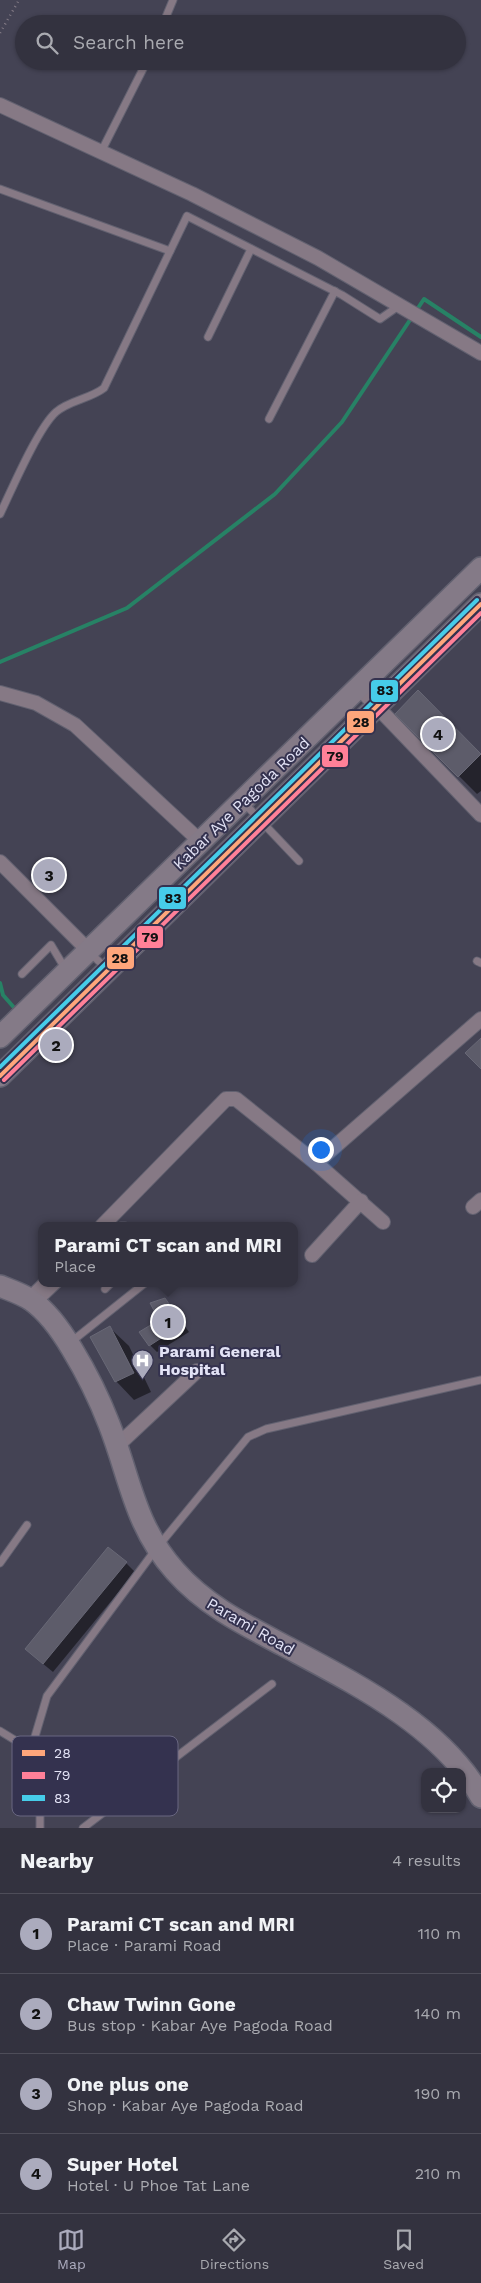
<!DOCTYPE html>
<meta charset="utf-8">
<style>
:root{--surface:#33323f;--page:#3e3e4a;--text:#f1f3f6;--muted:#a9aab0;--line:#4e4d59;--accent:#ababbd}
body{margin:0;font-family:"Work Sans",sans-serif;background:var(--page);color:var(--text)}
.controls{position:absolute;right:15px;bottom:15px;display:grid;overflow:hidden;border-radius:10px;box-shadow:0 1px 4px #0004}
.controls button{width:45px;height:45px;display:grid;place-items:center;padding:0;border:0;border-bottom:1px solid var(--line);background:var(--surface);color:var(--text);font:25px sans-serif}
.you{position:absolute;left:320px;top:1149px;width:18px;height:18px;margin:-12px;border:4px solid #fff;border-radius:50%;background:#1a73e8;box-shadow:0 0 0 8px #1a73e833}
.badge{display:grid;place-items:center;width:32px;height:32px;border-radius:50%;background:var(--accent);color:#111;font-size:16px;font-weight:700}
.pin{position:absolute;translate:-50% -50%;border:2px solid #fff;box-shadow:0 1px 5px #0006}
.popup{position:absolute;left:38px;top:1222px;width:260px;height:65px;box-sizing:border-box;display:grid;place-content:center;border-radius:10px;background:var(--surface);filter:drop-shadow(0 1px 4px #0005);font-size:16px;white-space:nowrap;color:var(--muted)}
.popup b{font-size:19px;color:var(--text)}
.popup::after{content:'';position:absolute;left:50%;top:100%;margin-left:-10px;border:10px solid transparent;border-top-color:var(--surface)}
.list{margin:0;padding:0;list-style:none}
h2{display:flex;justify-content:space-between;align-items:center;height:65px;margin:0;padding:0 20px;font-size:21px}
h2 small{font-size:16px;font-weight:400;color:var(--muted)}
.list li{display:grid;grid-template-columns:32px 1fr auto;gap:15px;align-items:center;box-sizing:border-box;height:80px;padding:0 20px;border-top:1px solid var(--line)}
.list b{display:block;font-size:19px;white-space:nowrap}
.list p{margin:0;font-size:16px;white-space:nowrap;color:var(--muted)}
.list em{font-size:16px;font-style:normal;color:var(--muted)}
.icon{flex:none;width:28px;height:28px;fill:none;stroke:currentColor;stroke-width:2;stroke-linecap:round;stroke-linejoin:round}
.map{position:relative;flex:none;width:481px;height:1828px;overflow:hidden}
.search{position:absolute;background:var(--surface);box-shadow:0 1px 4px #0004;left:15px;right:15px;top:15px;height:55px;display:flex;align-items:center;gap:12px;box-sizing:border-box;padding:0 18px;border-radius:28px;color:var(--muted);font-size:19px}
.sheet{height:385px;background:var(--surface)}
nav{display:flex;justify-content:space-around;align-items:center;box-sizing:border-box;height:70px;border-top:1px solid var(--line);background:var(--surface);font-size:14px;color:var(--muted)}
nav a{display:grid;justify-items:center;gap:2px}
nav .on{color:var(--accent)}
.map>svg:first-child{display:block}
.shadow{fill:#0007}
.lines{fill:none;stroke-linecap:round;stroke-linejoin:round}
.stream{stroke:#278265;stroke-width:4}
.building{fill:#5d5c6a;stroke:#686876}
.service-casing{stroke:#626170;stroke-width:9}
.minor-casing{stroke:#626170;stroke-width:16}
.primary-casing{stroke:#626170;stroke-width:24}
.path{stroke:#827a85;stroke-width:2.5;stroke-dasharray:1 4;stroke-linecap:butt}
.service{stroke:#867985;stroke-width:7}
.minor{stroke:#867985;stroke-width:14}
.primary{stroke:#847a87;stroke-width:21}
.bus-1-casing{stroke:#34324f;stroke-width:8}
.bus-2-casing{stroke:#34324f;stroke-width:8}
.bus-3-casing{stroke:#34324f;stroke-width:8}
.bus-1{stroke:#fea67b;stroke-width:4}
.bus-2{stroke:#ff8098;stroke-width:4}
.bus-3{stroke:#46cce9;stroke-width:4}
.labels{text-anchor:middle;stroke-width:4;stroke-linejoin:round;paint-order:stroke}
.street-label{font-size:16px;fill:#e3e3f6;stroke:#34324f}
.poi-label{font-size:16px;font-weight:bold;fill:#e3e3f6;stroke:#34324f;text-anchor:start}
.key{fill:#34324f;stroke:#696781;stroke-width:1}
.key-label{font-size:14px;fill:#e3e3f6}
.line-badge{stroke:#34324f;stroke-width:2}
.pale-badge-label{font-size:14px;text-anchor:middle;font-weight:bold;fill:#111}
</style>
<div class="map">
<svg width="481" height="1828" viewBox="0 0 481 1828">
<rect width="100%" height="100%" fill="#444354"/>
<g class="shadow">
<path d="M418,691l63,64v36l-4,3 -80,-80z"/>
<path d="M165,1299l24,33 -32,20 -7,-7 10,-25z"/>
<path d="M110,1328l19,18 22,46 -17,8 -18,-19z"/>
<path d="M126,1563l9,9 -82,100 -17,-14z"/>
</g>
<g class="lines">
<g class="stream">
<path d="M0,662l127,-54 148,-114 67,-72 82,-123 57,38"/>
<path d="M0,983l3,12 14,16"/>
</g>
</g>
<g class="building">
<path d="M418,690l63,64 -23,23 -63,-63z"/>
<path d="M481,1038v31l-16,-16z"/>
<path d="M165,1298l18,26 -34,22 -10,-14 20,-12 -9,-17z"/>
<path d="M110,1326l24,47 -19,9 -25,-45z"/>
<path d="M108,1547l19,15 -84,102 -18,-15z"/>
</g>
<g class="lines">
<defs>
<g id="service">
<path d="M163,24l10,-24"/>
<path d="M101,152l46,-91"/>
<path d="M0,189l170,62"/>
<path d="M208,337l43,-88"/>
<path d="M269,419l66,-128"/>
<path d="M0,514c12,-25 38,-86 56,-102 14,-12 34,-13 48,-24l83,-172 155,79 38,24 20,-14"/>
<path d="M244,803l55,58"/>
<path d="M89,952l18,17"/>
<path d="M477,961l4,2"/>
<path d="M22,974l29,-29 15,25"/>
<path d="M121,1226h4"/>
<path d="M105,1289l6,-6"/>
<path d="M39,1302l20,-19"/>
<path d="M71,1342l74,-59"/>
<path d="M0,1563l27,-38"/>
<path d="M0,1731l31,19"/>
<path d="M40,1828v-25l-9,-53 16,-54 109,-147 92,-112 18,-8 215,-49"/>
<path d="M83,1828l189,-144"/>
</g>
<g id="minor">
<path d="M0,105l192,89 126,64 163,95"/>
<path d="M359,688l122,127"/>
<path d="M0,693l36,10 39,22 126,117"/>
<path d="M0,862l89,89"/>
<path d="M316,1163l165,-144"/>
<path d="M473,1207l8,-7"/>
<path d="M102,1226l124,-127h10l80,64 67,59"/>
<path d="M312,1255l49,-54"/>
<path d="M30,1299l16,-16"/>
<path d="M117,1446l80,-75"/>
</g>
<g id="primary">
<path d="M0,1037l481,-469"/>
<path d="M0,1076l481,-472"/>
<path d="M0,1286c10,4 22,8 31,14 17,12 31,32 41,49 14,23 27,49 37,75 21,53 25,101 66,147 30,34 68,53 108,74 69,37 159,81 198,152"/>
</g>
</defs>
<use href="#service" class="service-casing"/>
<use href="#minor" class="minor-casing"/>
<use href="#primary" class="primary-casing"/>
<path class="path" d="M0,33l19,-33"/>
<use href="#service" class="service"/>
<use href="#minor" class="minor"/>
<use href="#primary" class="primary"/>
<defs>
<path id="bus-1" d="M0,1076l481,-472"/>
<path id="bus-2" d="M4,1080l477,-467"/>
<path id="bus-3" d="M0,1067l477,-467"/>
</defs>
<use href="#bus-1" class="bus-1-casing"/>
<use href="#bus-2" class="bus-2-casing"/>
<use href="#bus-3" class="bus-3-casing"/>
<use href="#bus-1" class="bus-1"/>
<use href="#bus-2" class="bus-2"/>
<use href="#bus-3" class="bus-3"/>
</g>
<defs>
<symbol id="hospital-pin" viewBox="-11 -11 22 30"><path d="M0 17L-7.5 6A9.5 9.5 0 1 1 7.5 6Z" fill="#ababbd" stroke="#34324f"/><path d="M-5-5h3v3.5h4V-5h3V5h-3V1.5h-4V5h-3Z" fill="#fff"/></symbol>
</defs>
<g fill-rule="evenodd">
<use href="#hospital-pin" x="130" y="1348" width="25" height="34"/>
</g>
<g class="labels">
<g class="street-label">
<text transform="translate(241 803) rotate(-44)" y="6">Kabar Aye Pagoda Road</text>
<text transform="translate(251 1626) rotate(30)" y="6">Parami Road</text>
</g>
<g class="poi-label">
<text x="159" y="1357">Parami General<tspan x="159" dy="18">Hospital</tspan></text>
</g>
</g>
<rect x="12" y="1736" width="166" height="80" rx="8" class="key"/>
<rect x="22" y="1750" width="23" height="6" fill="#fea67b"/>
<rect x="22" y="1772" width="23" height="7" fill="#ff8098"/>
<rect x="22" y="1795" width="23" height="6" fill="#46cce9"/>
<g class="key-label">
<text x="54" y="1758">28</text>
<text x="54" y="1780">79</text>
<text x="54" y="1803">83</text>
</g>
<g class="line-badge">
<rect x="370" y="679" width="29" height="24" rx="5" fill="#46cce9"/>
<rect x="346" y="710" width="29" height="24" rx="5" fill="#fea67b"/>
<rect x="321" y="744" width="28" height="24" rx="5" fill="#ff8098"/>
<rect x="158" y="886" width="29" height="24" rx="5" fill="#46cce9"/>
<rect x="136" y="925" width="28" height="24" rx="5" fill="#ff8098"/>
<rect x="106" y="946" width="29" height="24" rx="5" fill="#fea67b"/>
</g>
<g class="pale-badge-label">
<text x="385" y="695">83</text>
<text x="361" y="727">28</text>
<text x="335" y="761">79</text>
<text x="173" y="903">83</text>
<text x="150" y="942">79</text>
<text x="120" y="963">28</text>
</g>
</svg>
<div class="controls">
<button><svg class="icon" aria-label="locate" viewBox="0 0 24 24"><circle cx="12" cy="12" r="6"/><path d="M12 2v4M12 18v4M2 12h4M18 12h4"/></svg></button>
</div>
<div class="you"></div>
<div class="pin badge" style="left:168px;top:1322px">1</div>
<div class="popup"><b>Parami CT scan and MRI</b>Place</div>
<div class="pin badge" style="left:56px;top:1045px">2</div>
<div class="pin badge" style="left:49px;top:875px">3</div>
<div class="pin badge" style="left:438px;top:734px">4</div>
<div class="search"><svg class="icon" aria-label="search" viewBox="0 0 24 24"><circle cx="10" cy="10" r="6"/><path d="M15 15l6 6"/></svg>Search here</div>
</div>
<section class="sheet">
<h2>Nearby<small>4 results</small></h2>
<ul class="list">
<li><span class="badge">1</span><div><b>Parami CT scan and MRI</b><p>Place · Parami Road</p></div><em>110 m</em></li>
<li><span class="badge">2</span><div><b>Chaw Twinn Gone</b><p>Bus stop · Kabar Aye Pagoda Road</p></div><em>140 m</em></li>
<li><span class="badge">3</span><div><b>One plus one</b><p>Shop · Kabar Aye Pagoda Road</p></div><em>190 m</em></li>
<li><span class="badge">4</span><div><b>Super Hotel</b><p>Hotel · U Phoe Tat Lane</p></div><em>210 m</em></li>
</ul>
</section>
<nav>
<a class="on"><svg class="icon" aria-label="map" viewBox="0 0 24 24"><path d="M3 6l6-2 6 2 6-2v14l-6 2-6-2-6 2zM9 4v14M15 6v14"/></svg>Map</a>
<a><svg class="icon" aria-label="directions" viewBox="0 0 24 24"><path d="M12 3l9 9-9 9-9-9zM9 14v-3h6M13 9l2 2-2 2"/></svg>Directions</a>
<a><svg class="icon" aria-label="saved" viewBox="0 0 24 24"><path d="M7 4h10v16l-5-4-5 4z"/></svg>Saved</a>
</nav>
